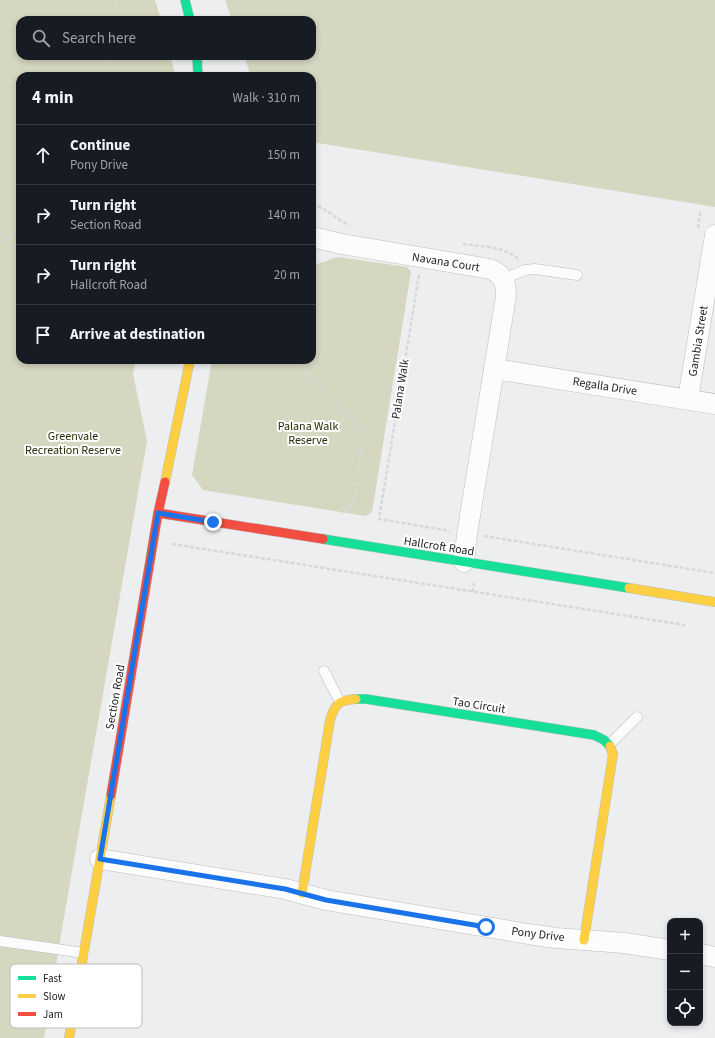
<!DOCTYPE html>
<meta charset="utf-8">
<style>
:root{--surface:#171b24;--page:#20242c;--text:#f1f3f6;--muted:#9ea1a6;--line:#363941}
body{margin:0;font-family:"Source Sans 3",sans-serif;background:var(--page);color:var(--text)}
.controls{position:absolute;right:12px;bottom:12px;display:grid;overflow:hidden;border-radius:8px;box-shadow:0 2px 6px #0003}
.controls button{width:36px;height:36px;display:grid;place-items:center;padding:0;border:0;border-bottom:1px solid var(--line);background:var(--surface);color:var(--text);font:20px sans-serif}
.stop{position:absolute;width:12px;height:12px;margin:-9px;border:3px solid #1a73e8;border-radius:50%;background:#fff}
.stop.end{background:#1a73e8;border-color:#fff;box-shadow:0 1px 4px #0008}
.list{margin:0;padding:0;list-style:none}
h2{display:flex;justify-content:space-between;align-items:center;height:52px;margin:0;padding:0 16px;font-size:17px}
h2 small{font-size:13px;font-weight:400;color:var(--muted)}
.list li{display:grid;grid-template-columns:26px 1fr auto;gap:12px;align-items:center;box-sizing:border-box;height:60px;padding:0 16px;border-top:1px solid var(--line)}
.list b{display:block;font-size:15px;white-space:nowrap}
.list p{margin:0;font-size:13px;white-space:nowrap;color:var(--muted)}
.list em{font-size:13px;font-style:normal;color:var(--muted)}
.icon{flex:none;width:22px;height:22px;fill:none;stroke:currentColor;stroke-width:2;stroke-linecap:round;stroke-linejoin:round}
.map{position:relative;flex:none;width:715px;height:1038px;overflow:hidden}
.search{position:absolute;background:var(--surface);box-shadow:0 2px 6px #0003;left:16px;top:16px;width:300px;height:44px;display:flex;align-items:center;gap:10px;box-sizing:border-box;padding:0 14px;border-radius:12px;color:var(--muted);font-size:15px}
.panel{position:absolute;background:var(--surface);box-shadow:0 2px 6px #0003;left:16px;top:72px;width:300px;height:292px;border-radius:12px}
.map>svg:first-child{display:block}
.green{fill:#d5d7c0}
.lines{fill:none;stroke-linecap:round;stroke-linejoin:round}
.lane-casing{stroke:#bcbdbe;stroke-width:11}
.street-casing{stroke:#bcbdbe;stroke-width:21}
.fast-casing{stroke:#bcbdbe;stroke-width:10}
.slow-casing{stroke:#bcbdbe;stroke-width:10}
.jam-casing{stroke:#bcbdbe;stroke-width:10}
.path{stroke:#d8d8d9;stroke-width:2.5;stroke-dasharray:4 2;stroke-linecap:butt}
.lane{stroke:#fcfcfd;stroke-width:10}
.street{stroke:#fcfcfd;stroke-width:20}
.fast{stroke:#16e098;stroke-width:9}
.slow{stroke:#ffcf43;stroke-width:9}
.jam{stroke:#f24e42;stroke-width:9}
.route{stroke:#1a73e8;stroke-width:5}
.labels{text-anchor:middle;stroke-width:4;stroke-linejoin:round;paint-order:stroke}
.street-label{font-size:12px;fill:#232324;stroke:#fff}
.park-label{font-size:12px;fill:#2a2c07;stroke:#fff}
.key{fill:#fff;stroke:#bdbdbd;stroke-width:1}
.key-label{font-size:11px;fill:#232324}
</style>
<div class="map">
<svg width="715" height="1038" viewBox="0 0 715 1038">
<rect width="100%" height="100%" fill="#edeeef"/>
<g class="green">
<path d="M0,0h155l6,20h-141v36h150l6,20h-156v284h116l-3,14 14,67 -84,482 -19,115h-44z"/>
<path d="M225,0h490v207l-403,-65v-66h-61l-7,-20h68v-36h-80z"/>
<path d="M338,257l69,10 4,5 -39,240 -6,4 -163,-26 -11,-15 20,-115h100v-95c9,-1 17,-6 26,-8z"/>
</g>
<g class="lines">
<defs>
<g id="lane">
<path d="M503,279l22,-9 10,-1 42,6"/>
<path d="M324,671l16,31"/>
<path d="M610,744l27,-27"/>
<path d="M0,941l84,12"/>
</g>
<g id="street">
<path d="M312,237l30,7 148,25c13,5 16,13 16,27l-39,238 -3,28"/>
<path d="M494,369l221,35"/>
<path d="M688,399l27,-164"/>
<path d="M100,859l185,30 41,11 202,34 28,4 68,5 46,7"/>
<path d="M700,954l15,3"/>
</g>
<g id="fast">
<path d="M185,0l5,20"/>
<path d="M197,56l1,20"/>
<path d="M323,539l306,49"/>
<path d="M356,699h10l228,36 10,5 6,6"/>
</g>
<g id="slow">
<path d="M165,482l25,-122"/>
<path d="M629,588l86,14"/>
<path d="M302,893l28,-173c5,-16 9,-20 26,-21"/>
<path d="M584,940l29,-186 -3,-8"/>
<path d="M69,1038l42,-243"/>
</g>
<g id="jam">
<path d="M158,513l165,26"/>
<path d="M111,795l47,-282 7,-31"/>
</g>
</defs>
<use href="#lane" class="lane-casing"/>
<use href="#street" class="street-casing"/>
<use href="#fast" class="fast-casing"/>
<use href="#slow" class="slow-casing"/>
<use href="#jam" class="jam-casing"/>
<g class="path">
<path d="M116,20l1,-20"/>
<path d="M101,76l7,-20"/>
<path d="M312,204c14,4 24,15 37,21"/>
<path d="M698,228l2,-16"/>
<path d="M0,243l20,-14"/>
<path d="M463,244c16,2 44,3 55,15"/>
<path d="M419,275l-40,244 71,12"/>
<path d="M292,360l30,28 26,27 10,13 4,8 1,6 -9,58c-3,6 -7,10 -13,13"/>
<path d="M484,536l231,37"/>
<path d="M172,544l513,81"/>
<path d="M473,592l1,-9"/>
</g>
<use href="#lane" class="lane"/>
<use href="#street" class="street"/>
<use href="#fast" class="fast"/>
<use href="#slow" class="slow"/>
<use href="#jam" class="jam"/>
</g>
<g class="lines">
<path class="route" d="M213,522l-55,-9 -58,346 185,30 41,11 160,27"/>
</g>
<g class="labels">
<g class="street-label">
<text transform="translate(446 262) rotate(9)" y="4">Navana Court</text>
<text transform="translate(698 341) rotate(-81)" y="4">Gambia Street</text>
<text transform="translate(605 386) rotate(9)" y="4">Regalla Drive</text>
<text transform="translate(400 389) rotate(-81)" y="4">Palana Walk</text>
<text transform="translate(439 546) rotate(9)" y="4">Hallcroft Road</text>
<text transform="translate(115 697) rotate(-80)" y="4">Section Road</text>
<text transform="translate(479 705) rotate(9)" y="4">Tao Circuit</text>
<text transform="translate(538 934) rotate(7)" y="4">Pony Drive</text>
</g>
<g class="park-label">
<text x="308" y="430">Palana Walk<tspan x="308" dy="14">Reserve</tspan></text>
<text x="73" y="440">Greenvale<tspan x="73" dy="14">Recreation Reserve</tspan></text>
</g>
</g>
<rect x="10" y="964" width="132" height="64" rx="6" class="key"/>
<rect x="18" y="976" width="18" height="4" fill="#16e098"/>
<rect x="18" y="994" width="18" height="4" fill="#ffcf43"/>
<rect x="18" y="1012" width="18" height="4" fill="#f24e42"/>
<g class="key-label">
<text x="43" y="982">Fast</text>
<text x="43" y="1000">Slow</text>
<text x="43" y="1018">Jam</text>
</g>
</svg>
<div class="controls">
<button>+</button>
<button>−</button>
<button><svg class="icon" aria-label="locate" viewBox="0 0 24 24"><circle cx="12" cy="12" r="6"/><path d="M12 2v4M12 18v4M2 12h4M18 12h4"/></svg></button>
</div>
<div class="stop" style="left:486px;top:927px"></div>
<div class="stop end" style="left:213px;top:522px"></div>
<div class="search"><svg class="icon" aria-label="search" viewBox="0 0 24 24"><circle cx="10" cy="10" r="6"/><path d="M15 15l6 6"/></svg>Search here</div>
<section class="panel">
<h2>4 min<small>Walk · 310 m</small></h2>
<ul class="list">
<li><svg class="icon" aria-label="ahead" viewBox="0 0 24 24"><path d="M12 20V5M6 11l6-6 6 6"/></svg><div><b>Continue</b><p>Pony Drive</p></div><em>150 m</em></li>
<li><svg class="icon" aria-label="right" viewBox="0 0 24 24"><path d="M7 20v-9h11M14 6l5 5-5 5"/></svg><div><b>Turn right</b><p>Section Road</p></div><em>140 m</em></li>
<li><svg class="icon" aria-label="right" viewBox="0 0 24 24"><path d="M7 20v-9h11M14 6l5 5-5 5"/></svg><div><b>Turn right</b><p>Hallcroft Road</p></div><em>20 m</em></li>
<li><svg class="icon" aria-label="arrive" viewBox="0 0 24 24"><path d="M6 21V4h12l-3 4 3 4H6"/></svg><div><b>Arrive at destination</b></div></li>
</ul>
</section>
</div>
